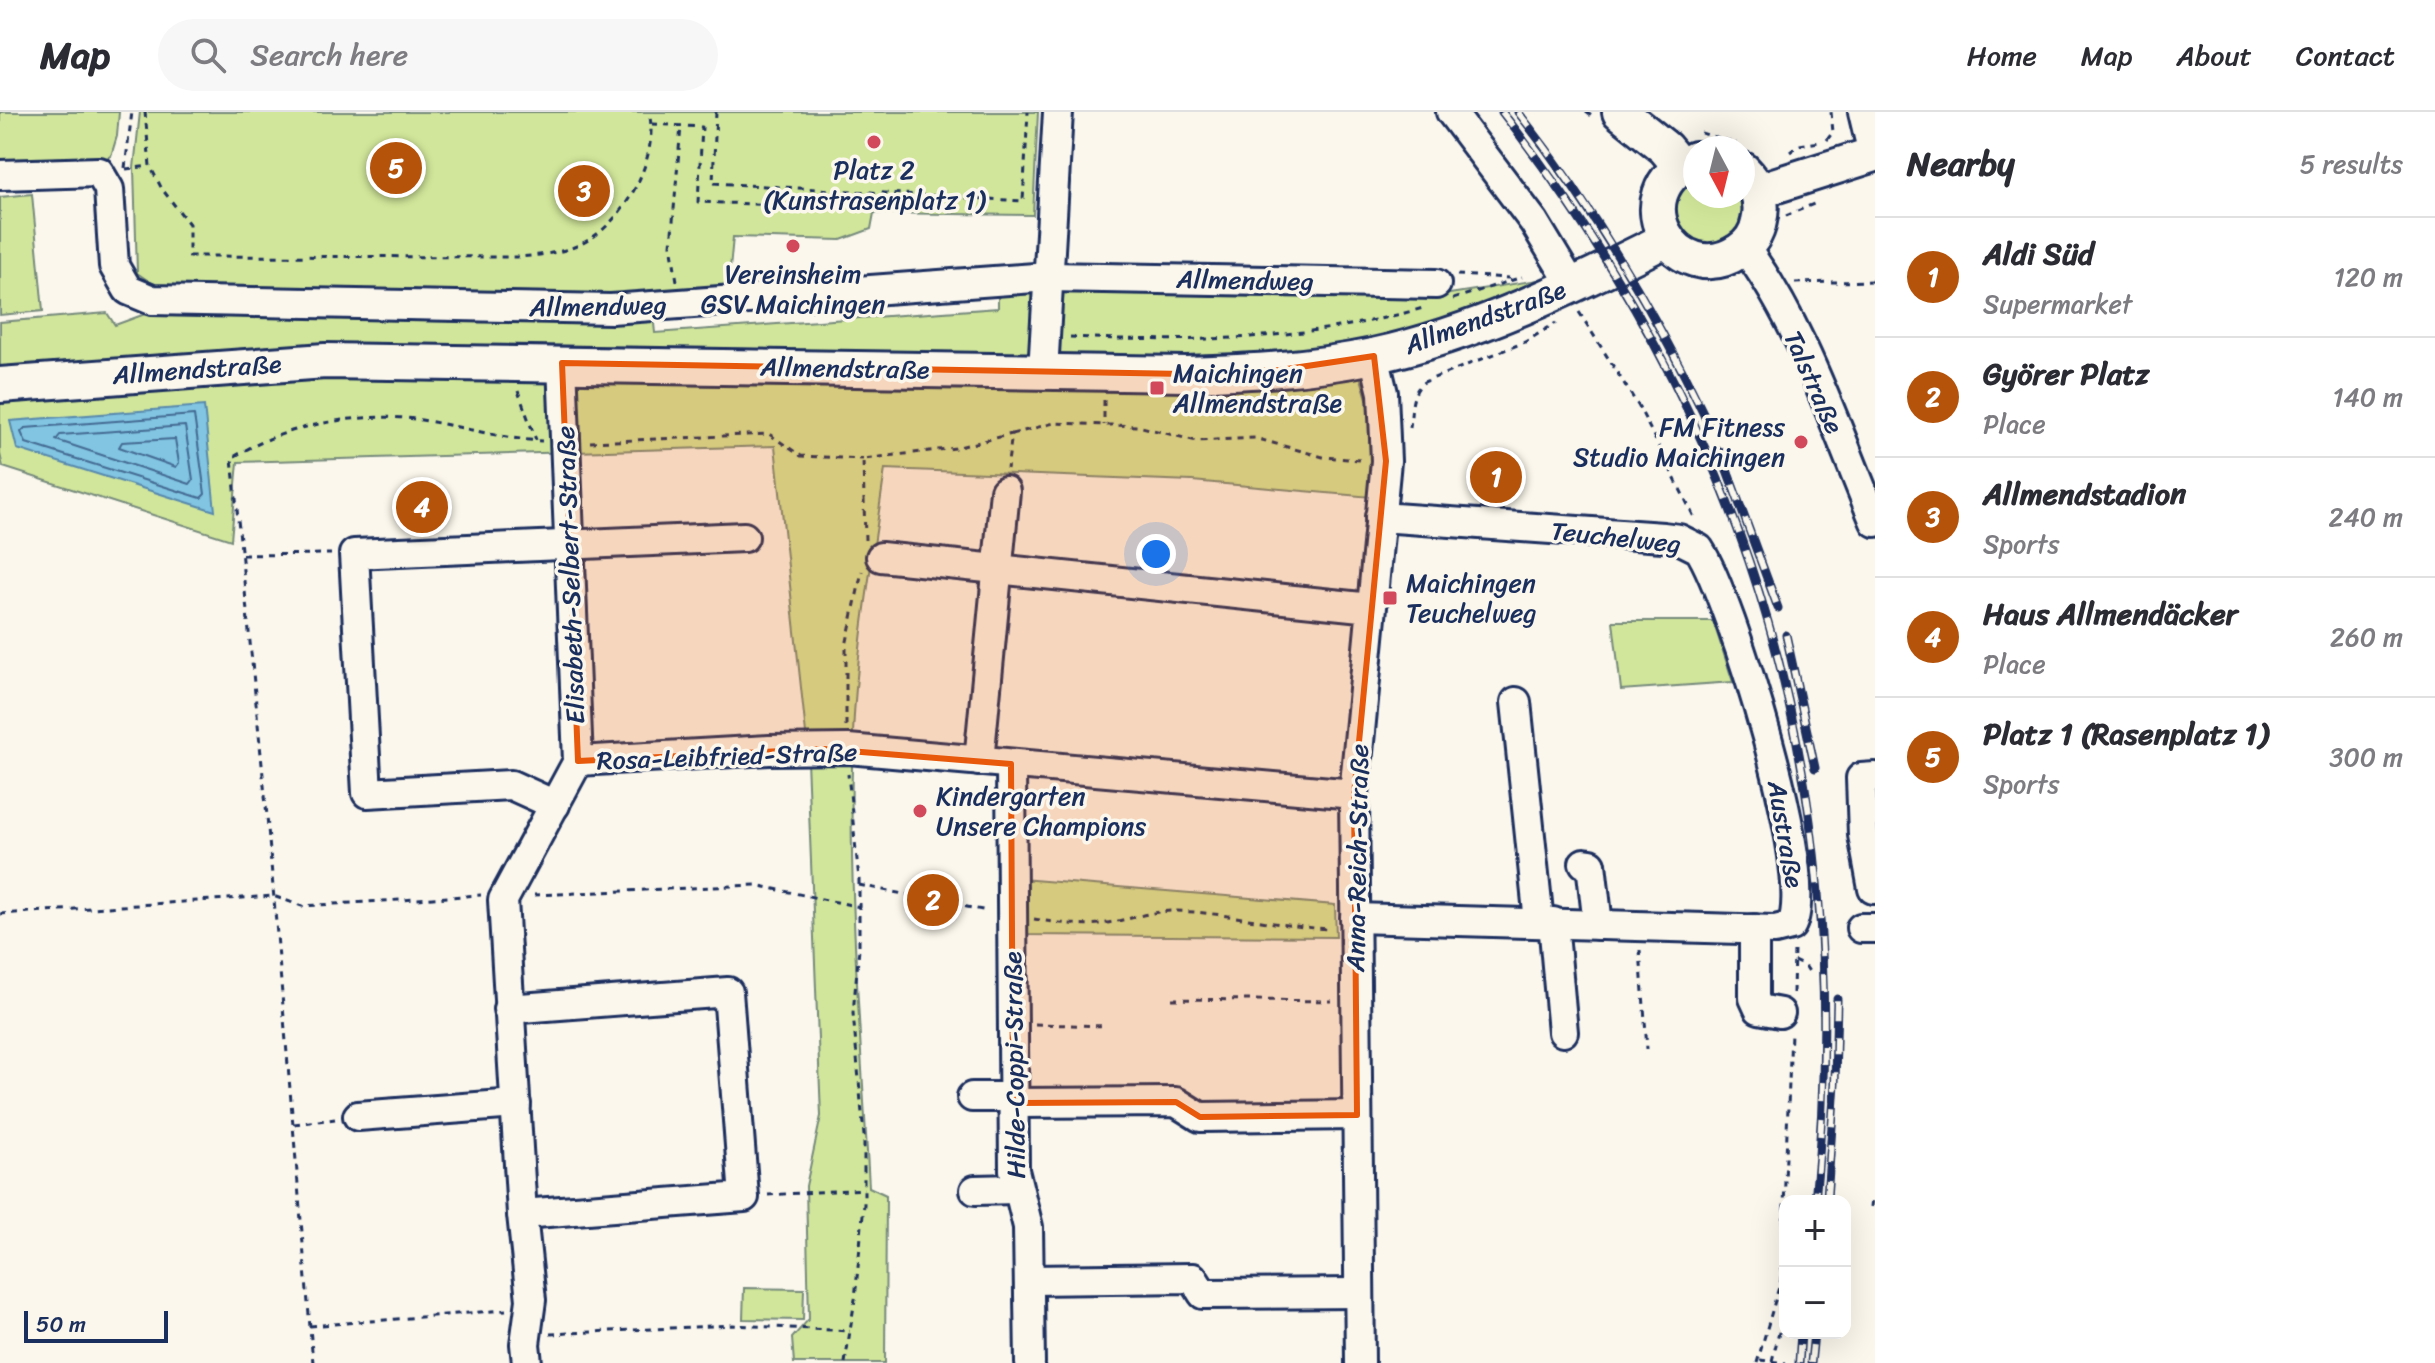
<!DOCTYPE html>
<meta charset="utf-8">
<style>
:root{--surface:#fff;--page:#f7f7f7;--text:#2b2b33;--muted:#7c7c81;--line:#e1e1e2;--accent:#b45309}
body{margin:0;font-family:Sriracha,sans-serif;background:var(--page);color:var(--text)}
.controls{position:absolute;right:24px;bottom:24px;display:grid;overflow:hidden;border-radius:16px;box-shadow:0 8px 32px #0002}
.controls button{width:72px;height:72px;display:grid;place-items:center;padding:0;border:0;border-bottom:2px solid var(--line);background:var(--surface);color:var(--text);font:40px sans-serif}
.compass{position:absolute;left:1683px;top:24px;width:72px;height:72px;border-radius:50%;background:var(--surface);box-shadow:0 8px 32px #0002;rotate:173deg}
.scale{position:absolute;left:24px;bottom:20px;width:144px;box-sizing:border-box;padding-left:8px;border:4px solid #1b2f5e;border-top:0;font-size:22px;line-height:28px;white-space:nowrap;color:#1b2f5e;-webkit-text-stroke:6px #fbf7ec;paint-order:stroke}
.you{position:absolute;left:1156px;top:442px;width:28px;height:28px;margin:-20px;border:6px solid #fff;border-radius:50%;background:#1a73e8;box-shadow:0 0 0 12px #1a73e833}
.badge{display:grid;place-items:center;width:52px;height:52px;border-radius:50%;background:var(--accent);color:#fff;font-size:26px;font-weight:700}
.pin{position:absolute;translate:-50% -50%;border:4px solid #fff;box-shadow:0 2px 8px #0006}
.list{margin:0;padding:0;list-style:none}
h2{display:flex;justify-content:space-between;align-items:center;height:104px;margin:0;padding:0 32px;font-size:34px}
h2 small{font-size:26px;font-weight:400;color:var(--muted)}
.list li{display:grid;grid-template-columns:52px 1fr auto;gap:24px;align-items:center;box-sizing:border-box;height:120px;padding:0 32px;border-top:2px solid var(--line)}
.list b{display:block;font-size:30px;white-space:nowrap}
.list p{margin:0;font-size:26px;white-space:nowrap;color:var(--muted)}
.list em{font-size:26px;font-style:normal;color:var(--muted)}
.icon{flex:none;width:44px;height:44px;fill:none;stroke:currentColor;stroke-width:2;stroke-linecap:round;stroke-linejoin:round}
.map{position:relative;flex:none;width:1875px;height:1251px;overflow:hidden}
header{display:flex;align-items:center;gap:48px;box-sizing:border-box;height:112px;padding:0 40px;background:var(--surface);border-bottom:2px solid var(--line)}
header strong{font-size:38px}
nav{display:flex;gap:44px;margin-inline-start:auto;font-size:28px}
.search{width:560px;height:72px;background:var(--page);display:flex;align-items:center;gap:20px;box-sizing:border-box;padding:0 28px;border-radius:44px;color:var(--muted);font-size:30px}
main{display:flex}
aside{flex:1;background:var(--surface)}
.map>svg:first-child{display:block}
.green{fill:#d1e69a;stroke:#768a7c;stroke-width:2}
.water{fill:#81c5e2;stroke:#5889ad;stroke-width:2}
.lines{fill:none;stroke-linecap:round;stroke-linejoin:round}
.shore{stroke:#446b93;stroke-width:2}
.minor-casing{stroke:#1b2f5e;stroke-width:34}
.major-casing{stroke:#1b2f5e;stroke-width:40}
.path{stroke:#1b2f5e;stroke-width:3;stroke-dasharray:6 6;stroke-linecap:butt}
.minor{stroke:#fbf7ec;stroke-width:28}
.major{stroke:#fbf7ec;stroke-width:34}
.rail-casing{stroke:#1b2f5e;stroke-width:9}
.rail{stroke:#fbf7ec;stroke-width:6;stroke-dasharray:18;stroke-linecap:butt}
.marked{fill:#e8590c;fill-opacity:0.2;stroke:#e8590c;stroke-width:6;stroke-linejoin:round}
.poi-dot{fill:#d1495b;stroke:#fbf7ec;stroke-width:3}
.labels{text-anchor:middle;stroke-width:7;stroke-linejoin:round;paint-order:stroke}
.poi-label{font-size:26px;fill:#1b2f5e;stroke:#fbf7ec;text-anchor:start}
.street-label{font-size:26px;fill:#1b2f5e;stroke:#fbf7ec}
</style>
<header>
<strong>Map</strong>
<div class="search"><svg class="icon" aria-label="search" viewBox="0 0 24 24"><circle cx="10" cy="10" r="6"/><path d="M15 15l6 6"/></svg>Search here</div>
<nav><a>Home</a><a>Map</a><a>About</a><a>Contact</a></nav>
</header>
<main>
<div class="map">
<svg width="1875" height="1251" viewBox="0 0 1875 1251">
<rect width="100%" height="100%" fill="#fbf7ec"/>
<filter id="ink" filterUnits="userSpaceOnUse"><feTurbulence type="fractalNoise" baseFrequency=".0125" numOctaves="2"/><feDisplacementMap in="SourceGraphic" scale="16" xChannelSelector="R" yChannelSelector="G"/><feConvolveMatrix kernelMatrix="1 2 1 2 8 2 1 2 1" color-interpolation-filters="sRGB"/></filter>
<g filter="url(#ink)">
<g class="green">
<path d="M0,0h119l-2,24 -6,20 -19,8 -92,3z"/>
<path d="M140,0h898l-5,103 -159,-2 -3,16 -30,11 -108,-3 -5,53 -85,7 -481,-7 -25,-17 -3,-105z"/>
<path d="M1695,60v24l51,-3 -4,39 -36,16 -27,-14 -7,-39z"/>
<path d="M32,82l11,117 -43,4v-118z"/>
<path d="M1538,168l-81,36 -106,30 22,72 -2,79 -179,-16 -307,-12c-12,88 -28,175 -32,264 -6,151 8,304 16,454l17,8 -1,168h-91l-2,-25 17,-19 -3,-133 15,-70 -15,-382 -31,-288 -537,16 -7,78 -228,-73 -3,-13v-132l107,-9 8,12 52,-19 486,8 2,19 343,-25v-16l439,4z"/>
<path d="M1613,509h100l20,61 -112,8z"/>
<path d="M1021,767l314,26 1,32 -315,-2z"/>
<path d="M744,1176l60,1 -1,31 -60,-1z"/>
</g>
<path class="water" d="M204,294l11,105 -198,-62 -7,-28z"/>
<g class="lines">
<g class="shore">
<path d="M194,303l11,79 -4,4 -175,-55 -5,-11 4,-4z"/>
<path d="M185,314l8,54 -3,4 -134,-44 4,-5z"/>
<path d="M175,327l4,24 -3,4 -57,-20 3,-5z"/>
</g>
<defs>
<g id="minor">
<path d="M1451,0l83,110 38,63"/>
<path d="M1863,0l10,42"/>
<path d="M0,63l99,-3 10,17 5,77 14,24 24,10 459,9 438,-32 387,7"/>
<path d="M1744,135c59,78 93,185 131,275"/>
<path d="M1043,260l15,-260"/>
<path d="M881,445l490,51"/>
<path d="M1516,590l23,220"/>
<path d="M578,649l191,-11 79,-1 506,45"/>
<path d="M979,649l26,-270"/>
<path d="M1011,652l3,406 14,57 2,136"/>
<path d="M555,693l-44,-20 -144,8 -13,-239 390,-17"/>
<path d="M1584,751l7,1 7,61"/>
<path d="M1873,777l-10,-54 -2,-57 14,-1"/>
<path d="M1355,806l420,12 16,-4c28,-46 -61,-330 -92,-377l-20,-10 -16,-2 -283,-20"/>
<path d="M1553,810l10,110"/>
<path d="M1861,816h14"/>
<path d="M1754,817v69l5,11 21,4"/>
<path d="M508,897l220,-17 16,205 -222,17"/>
<path d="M972,985h41"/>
<path d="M1013,991l163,-1 24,15 157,-2"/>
<path d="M358,1004l158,-12"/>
<path d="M975,1078l41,-1"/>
<path d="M1029,1168l164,-2 10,16 156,-1"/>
<path d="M527,1251l-2,-19 6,-44 -9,-86 -19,-314 75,-139 -16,-398"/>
<path d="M1360,1251l-6,-569 32,-333 -3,-68 -9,-37"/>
</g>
<g id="major">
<path d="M1620,0l45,36 15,18"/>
<path d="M1695,47c-78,35 -18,134 44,92 11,-7 18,-18 20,-30 5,-20 -2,-37 -16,-51"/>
<path d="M1758,79l117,-37"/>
<path d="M0,273l325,-24 861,13c63,-2 125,-5 187,-18 102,-22 201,-70 294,-117"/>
</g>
</defs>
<use href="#minor" class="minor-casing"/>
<use href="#major" class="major-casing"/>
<g class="path">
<path d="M145,0l5,54 12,23 27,35v32l331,1c20,-2 43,-4 61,-13 43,-20 79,-86 68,-132"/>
<path d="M716,0l-3,71 310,18 5,-89"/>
<path d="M1586,0l7,5"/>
<path d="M652,12l50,3 -4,75 136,5v-17"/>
<path d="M1701,21l35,10"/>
<path d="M1827,28l6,-8 -2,-20"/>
<path d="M1790,40l9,-7 21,-3"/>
<path d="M125,56l7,-56"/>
<path d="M126,57l24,-3"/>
<path d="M1786,104l30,-13"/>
<path d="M1457,163l52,3"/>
<path d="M677,169l-6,-36 10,-119"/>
<path d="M1795,171l79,-2 1,-5"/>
<path d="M1453,187l69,-22"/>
<path d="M1579,200l60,95 57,114"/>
<path d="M1070,225c120,6 237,4 353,-29"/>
<path d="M518,279l18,49"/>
<path d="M1104,288v25"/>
<path d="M1410,316c2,-17 0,-35 14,-46l101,-40 31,-19"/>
<path d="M1012,322l42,-11 84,3 58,15 59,-3 68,19 38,3"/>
<path d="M590,330l179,-8 32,22 62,3"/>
<path d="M865,428l-2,-81 92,-11 57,-14 -5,35"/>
<path d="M242,443l89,-1"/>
<path d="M846,614v-80l16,-75"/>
<path d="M859,773l128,26"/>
<path d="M534,783l222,-10 104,22"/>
<path d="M0,802l273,-18 29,10 179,-11"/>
<path d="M1034,807c24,4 49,8 73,4 21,-3 44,-12 66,-12 54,1 105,16 158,18"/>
<path d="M1640,838l7,99"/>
<path d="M1794,849l12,6 4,6"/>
<path d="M1793,881l1,-44"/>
<path d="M1172,887l160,2"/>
<path d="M1035,912l72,2"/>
<path d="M294,1012l41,-5"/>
<path d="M768,1083l96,-6"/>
<path d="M1871,1095l1,-10"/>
<path d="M310,1214l196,-16"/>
<path d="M550,1222l183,-9 117,6"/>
<path d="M1760,1248l26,3"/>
<path d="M1772,1249l13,-53"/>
<path d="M313,1251l-46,-547 -35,-358c50,-32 123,-46 183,-39 42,6 85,20 127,22"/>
<path d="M845,1251l10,-64 9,-95v-68l-11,-123 6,-64v-70l-11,-105"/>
<path d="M1757,1251l24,-83 10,-247"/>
</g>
<use href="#minor" class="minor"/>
<use href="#major" class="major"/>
<defs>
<g id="rail">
<path d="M1502,0c253,324 354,680 313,1089"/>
<path d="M1518,0c76,97 138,202 191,313"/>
<path d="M1720,339l58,157"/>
<path d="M1786,523l29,133"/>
<path d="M1827,1086l8,-115 2,-84"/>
<path d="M1799,1251l2,-30"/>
<path d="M1811,1251l3,-30"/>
</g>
</defs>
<use href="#rail" class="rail-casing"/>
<use href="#rail" class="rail"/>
</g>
</g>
<path class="marked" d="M1374,244l12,105 -32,333 3,321 -157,2 -24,-15 -163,1 -2,-339 -187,-15 -246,12 -16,-398 624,11 94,-4z"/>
<g class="poi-dot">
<circle cx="874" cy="30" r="8"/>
<circle cx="793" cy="134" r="8"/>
<rect x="1149" y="268" width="16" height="16" rx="4"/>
<circle cx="1801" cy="330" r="8"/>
<rect x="1382" y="478" width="16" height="16" rx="4"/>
<circle cx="920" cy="699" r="8"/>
</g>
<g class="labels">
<g class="poi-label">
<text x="874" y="67" text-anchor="middle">Platz 2<tspan x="874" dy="30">(Kunstrasenplatz 1)</tspan></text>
<text x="793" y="171" text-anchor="middle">Vereinsheim<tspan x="793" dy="30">GSV Maichingen</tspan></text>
<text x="1173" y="270">Maichingen<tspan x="1173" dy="30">Allmendstraße</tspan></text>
<text x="1785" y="324" text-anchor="end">FM Fitness<tspan x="1785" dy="30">Studio Maichingen</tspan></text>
<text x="1406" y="480">Maichingen<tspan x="1406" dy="30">Teuchelweg</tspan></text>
<text x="936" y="693">Kindergarten<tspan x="936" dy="30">Unsere Champions</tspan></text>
</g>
<g class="street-label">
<text transform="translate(1245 168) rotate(1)" y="9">Allmendweg</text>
<text transform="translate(598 194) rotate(-1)" y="9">Allmendweg</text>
<text transform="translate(1485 205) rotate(-20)" y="9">Allmendstraße</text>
<text transform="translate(845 256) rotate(1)" y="9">Allmendstraße</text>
<text transform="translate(197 257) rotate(-4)" y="9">Allmendstraße</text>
<text transform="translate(1814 270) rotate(66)" y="9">Talstraße</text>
<text transform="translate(1616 425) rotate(6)" y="9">Teuchelweg</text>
<text transform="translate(570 463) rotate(-92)" y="9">Elisabeth-Selbert-Straße</text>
<text transform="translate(727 644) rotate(-2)" y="9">Rosa-Leibfried-Straße</text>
<text transform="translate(1786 722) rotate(80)" y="9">Austraße</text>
<text transform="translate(1357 746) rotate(-89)" y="9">Anna-Reich-Straße</text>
<text transform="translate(1014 953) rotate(-91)" y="9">Hilde-Coppi-Straße</text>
</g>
</g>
</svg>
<div class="controls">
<button>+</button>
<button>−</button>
</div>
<svg class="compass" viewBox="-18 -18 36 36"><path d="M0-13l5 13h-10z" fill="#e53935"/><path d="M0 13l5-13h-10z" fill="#7c7c81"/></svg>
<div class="scale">50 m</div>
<div class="you"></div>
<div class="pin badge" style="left:1496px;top:365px">1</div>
<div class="pin badge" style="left:933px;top:788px">2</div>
<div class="pin badge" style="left:584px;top:79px">3</div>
<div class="pin badge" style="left:422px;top:395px">4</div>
<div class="pin badge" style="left:396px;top:56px">5</div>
</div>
<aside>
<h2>Nearby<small>5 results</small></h2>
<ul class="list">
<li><span class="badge">1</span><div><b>Aldi Süd</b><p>Supermarket</p></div><em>120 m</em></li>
<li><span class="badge">2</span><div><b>Györer Platz</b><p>Place</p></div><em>140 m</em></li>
<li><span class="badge">3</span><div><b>Allmendstadion</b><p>Sports</p></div><em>240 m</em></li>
<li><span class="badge">4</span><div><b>Haus Allmendäcker</b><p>Place</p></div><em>260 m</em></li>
<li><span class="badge">5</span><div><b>Platz 1 (Rasenplatz 1)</b><p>Sports</p></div><em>300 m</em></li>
</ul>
</aside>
</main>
